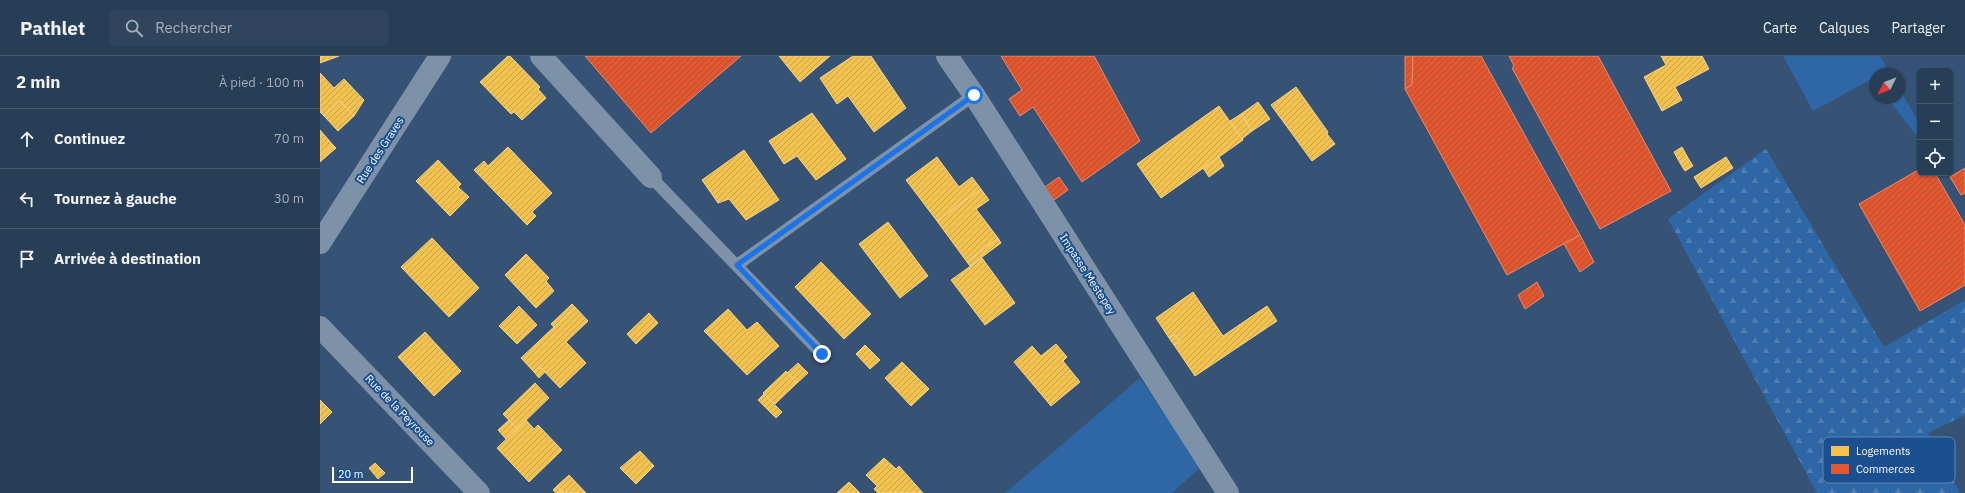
<!DOCTYPE html>
<html lang="fr">
<meta charset="utf-8">
<style>
:root{--surface:#283e57;--page:#30455d;--text:#f1f3f6;--muted:#a5aeba;--line:#44576d}
body{margin:0;font-family:"IBM Plex Sans",sans-serif;background:var(--page);color:var(--text)}
.controls{position:absolute;right:12px;top:12px;display:grid;overflow:hidden;border-radius:6px;box-shadow:0 1px 3px #0004}
.controls button{width:36px;height:36px;display:grid;place-items:center;padding:0;border:0;border-bottom:1px solid var(--line);background:var(--surface);color:var(--text);font:20px sans-serif}
.compass{position:absolute;left:1549px;top:12px;width:36px;height:36px;border-radius:50%;background:var(--surface);box-shadow:0 1px 3px #0004;rotate:227deg}
.scale{position:absolute;left:12px;bottom:10px;width:81px;box-sizing:border-box;padding-left:4px;border:2px solid #fff;border-top:0;font-size:11px;line-height:14px;white-space:nowrap;color:#fff;-webkit-text-stroke:3px #1b4f8f;paint-order:stroke}
.stop{position:absolute;width:12px;height:12px;margin:-9px;border:3px solid #1a73e8;border-radius:50%;background:#fff}
.stop.end{background:#1a73e8;border-color:#fff;box-shadow:0 1px 4px #0008}
.list{margin:0;padding:0;list-style:none}
h2{display:flex;justify-content:space-between;align-items:center;height:52px;margin:0;padding:0 16px;font-size:17px}
h2 small{font-size:13px;font-weight:400;color:var(--muted)}
.list li{display:grid;grid-template-columns:26px 1fr auto;gap:12px;align-items:center;box-sizing:border-box;height:60px;padding:0 16px;border-top:1px solid var(--line)}
.list b{display:block;font-size:15px;white-space:nowrap}
.list em{font-size:13px;font-style:normal;color:var(--muted)}
.icon{flex:none;width:22px;height:22px;fill:none;stroke:currentColor;stroke-width:2;stroke-linecap:round;stroke-linejoin:round}
.map{position:relative;flex:none;width:1645px;height:437px;overflow:hidden}
header{display:flex;align-items:center;gap:24px;box-sizing:border-box;height:56px;padding:0 20px;background:var(--surface);border-bottom:1px solid var(--line)}
header strong{font-size:19px}
nav{display:flex;gap:22px;margin-inline-start:auto;font-size:14px}
.search{width:280px;height:36px;background:var(--page);display:flex;align-items:center;gap:10px;box-sizing:border-box;padding:0 14px;border-radius:6px;color:var(--muted);font-size:15px}
main{display:flex}
aside{flex:1;background:var(--surface)}
.map>svg:first-child{display:block}
.green{fill:#2f66a5}
.forest{fill:url(#forest-firs)}
.homes{fill:url(#homes-hatch);stroke:#f6d483}
.shops{fill:url(#shops-hatch);stroke:#ec896d}
.lines{fill:none;stroke-linecap:round;stroke-linejoin:round}
.lane{stroke:#7d92a8;stroke-width:12}
.street{stroke:#7d92a8;stroke-width:22}
.route{stroke:#1a73e8;stroke-width:5}
.labels{text-anchor:middle;stroke-width:4;stroke-linejoin:round;paint-order:stroke}
.street-label{font-size:11px;fill:#fff;stroke:#1b4f8f}
.key{fill:#1b4f8f;stroke:#5f84b1;stroke-width:1}
.key-label{font-size:11px;fill:#fff}
</style>
<header>
<strong>Pathlet</strong>
<div class="search"><svg class="icon" aria-label="search" viewBox="0 0 24 24"><circle cx="10" cy="10" r="6"/><path d="M15 15l6 6"/></svg>Rechercher</div>
<nav><a>Carte</a><a>Calques</a><a>Partager</a></nav>
</header>
<main>
<aside>
<h2>2 min<small>À pied · 100 m</small></h2>
<ul class="list">
<li><svg class="icon" aria-label="ahead" viewBox="0 0 24 24"><path d="M12 20V5M6 11l6-6 6 6"/></svg><div><b>Continuez</b></div><em>70 m</em></li>
<li><svg class="icon" aria-label="left" viewBox="0 0 24 24"><path d="M17 20v-9H6M10 6l-5 5 5 5"/></svg><div><b>Tournez à gauche</b></div><em>30 m</em></li>
<li><svg class="icon" aria-label="arrive" viewBox="0 0 24 24"><path d="M6 21V4h12l-3 4 3 4H6"/></svg><div><b>Arrivée à destination</b></div></li>
</ul>
</aside>
<div class="map">
<svg width="1645" height="437" viewBox="0 0 1645 437">
<defs>
<pattern id="forest-firs" width="22" height="20" patternUnits="userSpaceOnUse"><rect width="22" height="20" fill="#2f66a5"/><path d="M5 1l3.5 6h-7zM16 11l3.5 6h-7z" fill="#4e7db2"/></pattern>
<pattern id="homes-hatch" width="6" height="6" patternUnits="userSpaceOnUse"><rect width="6" height="6" fill="#f2c14e"/><path d="M-1 1l2-2M0 6l6-6M5 7l2-2" fill="none" stroke="#c8a44e"/></pattern>
<pattern id="shops-hatch" width="6" height="6" patternUnits="userSpaceOnUse"><rect width="6" height="6" fill="#e4572e"/><path d="M-1 1l2-2M0 6l6-6M5 7l2-2" fill="none" stroke="#af5338"/></pattern>
</defs>
<rect width="100%" height="100%" fill="#365274"/>
<g class="green">
<path d="M1463,0h97l11,18h-16v8l-3,-3 -59,32z"/>
<path d="M1579,32l21,36v9l-4,2 -29,-37h12z"/>
<path d="M820,322l61,89 -29,26h-167z"/>
</g>
<path class="forest" d="M1446,93l118,198 81,-47v115l-37,18 32,60h-143l-149,-274z"/>
<g class="homes">
<path d="M0,0h19l-19,7z"/>
<path d="M188,0h2l30,31 -2,2 8,9 -24,22 -8,-8 -3,2 -31,-32z"/>
<path d="M459,0h51l-30,26z"/>
<path d="M533,0h18l35,52 -32,24 -26,-36 -11,8 -17,-26z"/>
<path d="M1341,0h41l7,13 -34,18 7,13 -20,11 -18,-34 22,-12z"/>
<path d="M0,17l14,15 10,-9 20,21 -10,16 -14,-15 -16,15 -4,-4z"/>
<path d="M976,31l32,45 -1,2 8,10 -23,17 -41,-56z"/>
<path d="M20,45l14,15 -16,15 -14,-15z"/>
<path d="M938,46l12,17 -18,12 -11,-17z"/>
<path d="M899,50l24,34 -82,58 -24,-34z"/>
<path d="M492,57l34,46 -30,21 -19,-24 -13,8 -15,-23z"/>
<path d="M921,58l11,17 -10,8 -12,-18z"/>
<path d="M0,74l13,15 -13,12z"/>
<path d="M13,89l3,3 -16,14v-5z"/>
<path d="M188,91l44,46 -20,19 4,4 -9,9 -53,-55 10,-9 4,5z"/>
<path d="M1362,91l6,11 -8,5 -6,-11z"/>
<path d="M424,94l35,50 -33,20 -17,-21 -11,4 -16,-23z"/>
<path d="M617,101l22,30 13,-10 9,12 -44,32 -31,-41z"/>
<path d="M899,101l5,9 -15,11 -6,-9z"/>
<path d="M1406,101l7,11 -32,20 -7,-11z"/>
<path d="M1368,102l5,8 -8,5 -5,-8z"/>
<path d="M118,104l23,24 -3,3 11,10 -19,19 -34,-35z"/>
<path d="M661,133l8,11 -13,9 22,29 -31,24 -30,-41z"/>
<path d="M568,166l40,54 -28,22 -41,-54z"/>
<path d="M112,182l47,50 -30,29 -48,-50z"/>
<path d="M678,182l3,5 -31,23 -3,-4z"/>
<path d="M206,198l23,24 -3,3 8,10 -18,17 -31,-33z"/>
<path d="M662,202l33,45 -30,22 -34,-45z"/>
<path d="M501,206l50,52 -27,25 -49,-52z"/>
<path d="M873,236l30,44 44,-30 10,15 -82,55 -21,-31 6,-3 -5,-7 -6,3 -13,-20z"/>
<path d="M252,248l3,3 -21,20 -3,-3z"/>
<path d="M199,250l18,19 -20,19 -18,-18z"/>
<path d="M255,251l13,14 -22,21 20,21 -26,25 -20,-21 -6,5 -13,-14z"/>
<path d="M408,253l19,21 10,-8 22,24 -32,29 -43,-44z"/>
<path d="M329,257l9,10 -22,21 -9,-10z"/>
<path d="M105,276l36,39 -27,25 -36,-39z"/>
<path d="M855,279l5,7 -6,3 -5,-7z"/>
<path d="M736,288l11,13 -4,4 17,21 -29,24 -37,-44 18,-16 9,10z"/>
<path d="M545,289l15,15 -10,9 -14,-15z"/>
<path d="M582,306l27,27 -18,17 -26,-28z"/>
<path d="M478,307l10,10 -11,10 -10,-10z"/>
<path d="M220,311l5,5 -6,6 -5,-6z"/>
<path d="M466,315l11,12 -22,21 -12,-11z"/>
<path d="M215,327l14,15 -32,31 -14,-15z"/>
<path d="M444,338l18,18 -6,6 -18,-18z"/>
<path d="M0,344l12,12 -12,12z"/>
<path d="M189,364l8,9 -11,10 -8,-9z"/>
<path d="M206,364l8,9 4,-4 24,25 -33,32 -32,-34z"/>
<path d="M320,395l14,15 -18,18 -16,-16z"/>
<path d="M564,402l12,11 3,-3 24,27h-45l-4,-4 3,-3 -11,-11z"/>
<path d="M55,407l10,10 -7,6 -9,-11z"/>
<path d="M249,419l17,18h-24l-5,-7z"/>
<path d="M529,426l11,11h-23z"/>
<path d="M237,430l6,6 -1,1h-6l-3,-3z"/>
</g>
<g class="shops">
<path d="M265,0h156l-90,77z"/>
<path d="M681,0h93l46,85 -58,41 -49,-75 -13,9 -11,-17 13,-9z"/>
<path d="M1085,0h8l-1,29 -7,4z"/>
<path d="M1093,0h68l99,179 -73,40 -102,-186 7,-4z"/>
<path d="M1189,0h89l73,135 -71,38 -88,-161 2,-2z"/>
<path d="M1645,112v25l-4,2 -11,-18z"/>
<path d="M1600,113v4h15l30,52v60l-45,26 -61,-107z"/>
<path d="M739,121l9,13 -17,12 -9,-13z"/>
<path d="M1260,179l14,27 -14,10 -16,-28z"/>
<path d="M1217,226l7,14 -19,13 -7,-14z"/>
</g>
<g class="lines">
<g class="lane">
<path d="M331,121l171,177"/>
<path d="M417,209l237,-170"/>
</g>
<g class="street">
<path d="M221,0l110,121"/>
<path d="M627,0l27,39 254,398"/>
<path d="M0,187l120,-187"/>
<path d="M0,271l159,166"/>
</g>
</g>
<g class="lines">
<path class="route" d="M502,298l-85,-89 237,-170"/>
</g>
<g class="labels">
<g class="street-label">
<text transform="translate(60 94) rotate(-57)" y="4">Rue des Graves</text>
<text transform="translate(768 218) rotate(57)" y="4">Impasse Mestepey</text>
<text transform="translate(80 354) rotate(46)" y="4">Rue de la Peyrouse</text>
</g>
</g>
<rect x="1503" y="381" width="132" height="46" rx="6" class="key"/>
<rect x="1511" y="390" width="18" height="10" fill="#f2c14e"/>
<rect x="1511" y="408" width="18" height="10" fill="#e4572e"/>
<g class="key-label">
<text x="1536" y="399">Logements</text>
<text x="1536" y="417">Commerces</text>
</g>
</svg>
<div class="controls">
<button>+</button>
<button>−</button>
<button><svg class="icon" aria-label="locate" viewBox="0 0 24 24"><circle cx="12" cy="12" r="6"/><path d="M12 2v4M12 18v4M2 12h4M18 12h4"/></svg></button>
</div>
<svg class="compass" viewBox="-18 -18 36 36"><path d="M0-13l5 13h-10z" fill="#e53935"/><path d="M0 13l5-13h-10z" fill="#a5aeba"/></svg>
<div class="scale">20 m</div>
<div class="stop" style="left:654px;top:39px"></div>
<div class="stop end" style="left:502px;top:298px"></div>
</div>
</main>
